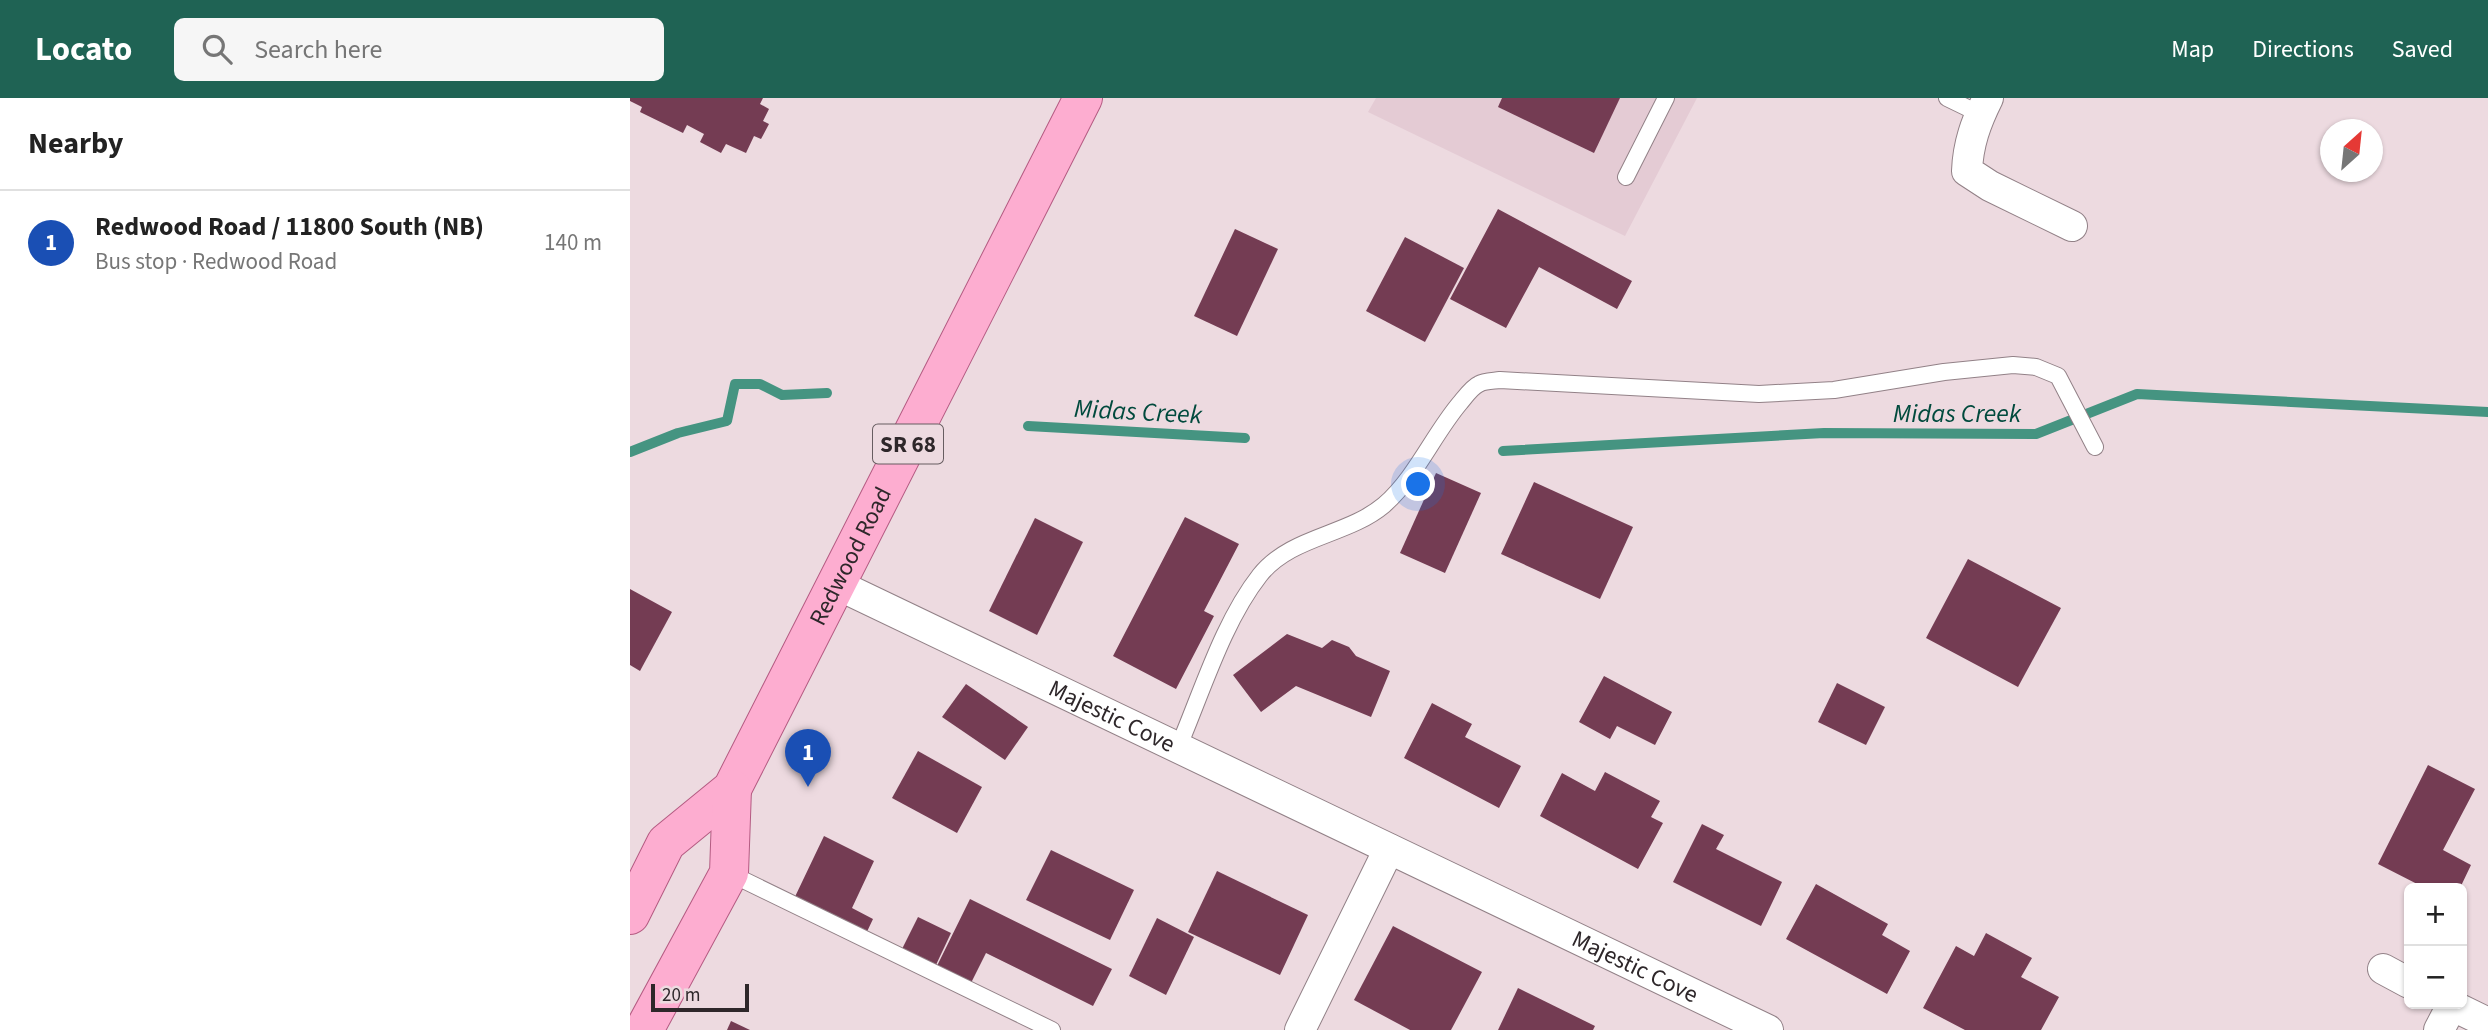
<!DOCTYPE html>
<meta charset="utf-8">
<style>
:root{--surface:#fff;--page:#f6f6f6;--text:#222;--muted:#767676;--line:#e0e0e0;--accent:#1f6354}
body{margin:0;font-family:"Source Sans 3",sans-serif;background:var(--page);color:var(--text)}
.controls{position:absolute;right:21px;bottom:21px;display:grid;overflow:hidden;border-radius:10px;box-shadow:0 2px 5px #0004}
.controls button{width:63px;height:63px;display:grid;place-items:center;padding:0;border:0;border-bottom:2px solid var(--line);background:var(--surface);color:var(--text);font:35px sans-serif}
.compass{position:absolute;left:1690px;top:21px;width:63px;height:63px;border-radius:50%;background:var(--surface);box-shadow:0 2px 5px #0004;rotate:27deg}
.scale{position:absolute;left:21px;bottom:18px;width:98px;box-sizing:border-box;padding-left:7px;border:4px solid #2e272a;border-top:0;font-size:19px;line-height:24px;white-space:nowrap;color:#2e272a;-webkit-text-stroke:5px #eddae0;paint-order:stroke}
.you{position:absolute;left:789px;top:387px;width:24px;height:24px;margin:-18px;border:5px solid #fff;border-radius:50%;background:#1a73e8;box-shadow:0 0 0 10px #1a73e833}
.badge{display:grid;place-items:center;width:46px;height:46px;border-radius:50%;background:var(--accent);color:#fff;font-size:23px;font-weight:700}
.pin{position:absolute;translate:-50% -58px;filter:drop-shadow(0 2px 4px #0008)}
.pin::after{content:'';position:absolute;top:37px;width:24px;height:21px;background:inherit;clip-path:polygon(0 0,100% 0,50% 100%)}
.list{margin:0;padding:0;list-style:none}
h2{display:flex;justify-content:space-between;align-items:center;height:91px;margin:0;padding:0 28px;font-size:30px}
h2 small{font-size:23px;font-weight:400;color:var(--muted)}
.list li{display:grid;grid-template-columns:46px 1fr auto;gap:21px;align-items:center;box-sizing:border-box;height:105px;padding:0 28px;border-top:2px solid var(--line)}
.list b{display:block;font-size:26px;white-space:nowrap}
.list p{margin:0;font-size:23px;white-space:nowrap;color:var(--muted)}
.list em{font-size:23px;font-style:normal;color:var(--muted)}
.icon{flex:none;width:38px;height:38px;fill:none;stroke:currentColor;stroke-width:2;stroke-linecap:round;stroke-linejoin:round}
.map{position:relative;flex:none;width:1858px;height:932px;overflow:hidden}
header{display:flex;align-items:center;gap:42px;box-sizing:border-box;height:98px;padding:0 35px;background:var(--accent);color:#fff}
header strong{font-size:33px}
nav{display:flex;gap:38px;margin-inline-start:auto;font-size:24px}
.search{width:490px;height:63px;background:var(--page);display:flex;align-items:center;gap:18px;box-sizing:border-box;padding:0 24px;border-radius:10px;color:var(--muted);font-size:26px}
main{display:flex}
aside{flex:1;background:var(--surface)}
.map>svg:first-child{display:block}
.built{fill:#e4cbd4}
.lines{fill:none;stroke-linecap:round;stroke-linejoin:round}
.stream{stroke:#459481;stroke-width:10}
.building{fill:#743c53}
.service-casing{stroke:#928187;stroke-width:18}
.minor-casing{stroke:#928187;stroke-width:32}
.primary-casing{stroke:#b45b82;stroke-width:40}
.service{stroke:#fff;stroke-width:16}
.minor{stroke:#fff;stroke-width:30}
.primary{stroke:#fdadd0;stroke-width:38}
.labels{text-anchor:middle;stroke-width:7;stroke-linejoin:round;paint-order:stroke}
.shield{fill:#eddae0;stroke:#675d61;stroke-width:2}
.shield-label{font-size:23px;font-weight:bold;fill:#2e272a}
.street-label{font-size:24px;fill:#2e272a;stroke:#eddae0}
.water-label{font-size:26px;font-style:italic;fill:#014a3d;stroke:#eddae0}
</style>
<header>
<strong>Locato</strong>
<div class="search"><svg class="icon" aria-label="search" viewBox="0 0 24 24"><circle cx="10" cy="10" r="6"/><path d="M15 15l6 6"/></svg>Search here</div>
<nav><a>Map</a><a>Directions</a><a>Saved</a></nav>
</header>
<main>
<aside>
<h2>Nearby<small></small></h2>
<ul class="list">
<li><span class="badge" style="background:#1a4fb4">1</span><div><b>Redwood Road / 11800 South (NB)</b><p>Bus stop · Redwood Road</p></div><em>140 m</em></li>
</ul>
</aside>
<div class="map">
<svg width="1858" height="932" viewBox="0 0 1858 932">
<rect width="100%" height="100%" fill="#eddae0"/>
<path class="built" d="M746,0h321l-72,138 -257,-124z"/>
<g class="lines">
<g class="stream">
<path d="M398,328l217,12"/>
<path d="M873,353l321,-18 212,1 101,-40 351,18"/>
<path d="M0,354l48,-19 49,-12 8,-37h25l22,11 45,-2"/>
</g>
</g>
<g class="building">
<path d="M0,0h133l-3,6 9,5 -6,12 6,3 -8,15 -7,-3 -8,17 -20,-9 -5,9 -21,-11 4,-8 -17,-9 -4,8 -43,-21 2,-5 -12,-6z"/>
<path d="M872,0h118l-26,55 -96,-46z"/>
<path d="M868,111l134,72 -15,28 -78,-42 -33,61 -56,-29z"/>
<path d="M605,131l43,20 -41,87 -43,-20z"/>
<path d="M775,139l59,31 -39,74 -59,-31z"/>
<path d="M806,375l45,20 -36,80 -45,-20z"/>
<path d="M904,384l99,45 -33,72 -99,-45z"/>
<path d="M555,419l54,27 -35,67 10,5 -38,73 -63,-33z"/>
<path d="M405,420l48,24 -46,93 -48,-24z"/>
<path d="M1338,461l93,49 -43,79 -92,-49z"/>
<path d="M0,491l42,23 -32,59 -10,-6z"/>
<path d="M657,536l35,14 10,-8 17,7 7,9 34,15 -19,46 -75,-31 -35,26 -28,-37z"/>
<path d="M974,578l68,36 -17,33 -38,-19 -7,13 -31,-17z"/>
<path d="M1207,585l48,24 -19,38 -48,-23z"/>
<path d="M336,586l62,43 -23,33 -63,-43z"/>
<path d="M802,605l40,21 -7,13 56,29 -22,42 -95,-50z"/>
<path d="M288,653l64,36 -25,46 -65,-35z"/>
<path d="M1798,667l47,24 -32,61 28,15 -11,23h-35l-47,-24z"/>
<path d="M975,674l55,29 -9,16 12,6 -25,46 -98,-53 22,-43 33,18z"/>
<path d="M1072,726l22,11 -8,14 66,33 -21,44 -88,-44z"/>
<path d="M194,738l50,25 -22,47 21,11 -9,19 -72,-35z"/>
<path d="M421,752l83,40 -24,50 -84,-40z"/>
<path d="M587,773l91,44 -28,60 -92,-43z"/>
<path d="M1186,786l72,40 -6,11 28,16 -23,43 -101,-55z"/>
<path d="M340,801l142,70 -19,37 -107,-53 -18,36 -34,-17z"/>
<path d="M288,819l33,16 -16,34 -34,-16z"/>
<path d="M527,820l37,19 -28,58 -37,-19z"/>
<path d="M763,828l89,46 -31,58h-41l-56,-30z"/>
<path d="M1356,835l46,25 -11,19 38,20 -18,33h-76l-42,-22 33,-62 18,10z"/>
<path d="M888,890l77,38 -2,4h-95z"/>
<path d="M101,923l19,9h-23z"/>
</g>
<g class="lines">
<defs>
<g id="service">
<path d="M1317,0l33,16"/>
<path d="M996,79l40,-79"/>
<path d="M548,650c24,-56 45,-126 82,-173 31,-39 87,-39 124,-70 32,-28 49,-70 76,-102 5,-6 12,-16 19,-19 5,-3 14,-3 21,-4l259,14 75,-4 110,-18 69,-7 23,2 22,9 37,71"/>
<path d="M99,775l323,157"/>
</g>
<g id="minor">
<path d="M1358,0c-12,24 -20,46 -21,73l23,15 82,40"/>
<path id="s1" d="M206,486l932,446"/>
<path d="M1753,871l26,14"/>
<path d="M1819,906l39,19"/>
<path d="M670,932l89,-181"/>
<path d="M1809,932l13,-25"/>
</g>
<g id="primary">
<path id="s2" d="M0,817l36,-72 66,-54 351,-691"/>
<path d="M14,932l85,-157 3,-84"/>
</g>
</defs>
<use href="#service" class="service-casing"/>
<use href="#minor" class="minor-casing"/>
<use href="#primary" class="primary-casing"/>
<use href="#service" class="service"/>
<use href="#minor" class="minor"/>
<use href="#primary" class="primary"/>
</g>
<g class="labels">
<rect class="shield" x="243" y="326.5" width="70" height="39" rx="5"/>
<g class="shield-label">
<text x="278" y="354">SR 68</text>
</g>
<g class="street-label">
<text dy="8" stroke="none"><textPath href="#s2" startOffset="427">Redwood Road</textPath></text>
<text dy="8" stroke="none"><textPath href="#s1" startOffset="306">Majestic Cove</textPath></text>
<text dy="8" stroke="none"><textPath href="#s1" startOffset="886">Majestic Cove</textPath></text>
</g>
<g class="water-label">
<text transform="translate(508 313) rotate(3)" y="9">Midas Creek</text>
<text x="1327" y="324">Midas Creek</text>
</g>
</g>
</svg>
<div class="controls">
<button>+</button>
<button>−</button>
</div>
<svg class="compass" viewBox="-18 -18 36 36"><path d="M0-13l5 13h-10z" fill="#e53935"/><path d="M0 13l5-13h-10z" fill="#767676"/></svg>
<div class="scale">20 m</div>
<div class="you"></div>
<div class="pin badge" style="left:178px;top:689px;background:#1a4fb4">1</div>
</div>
</main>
